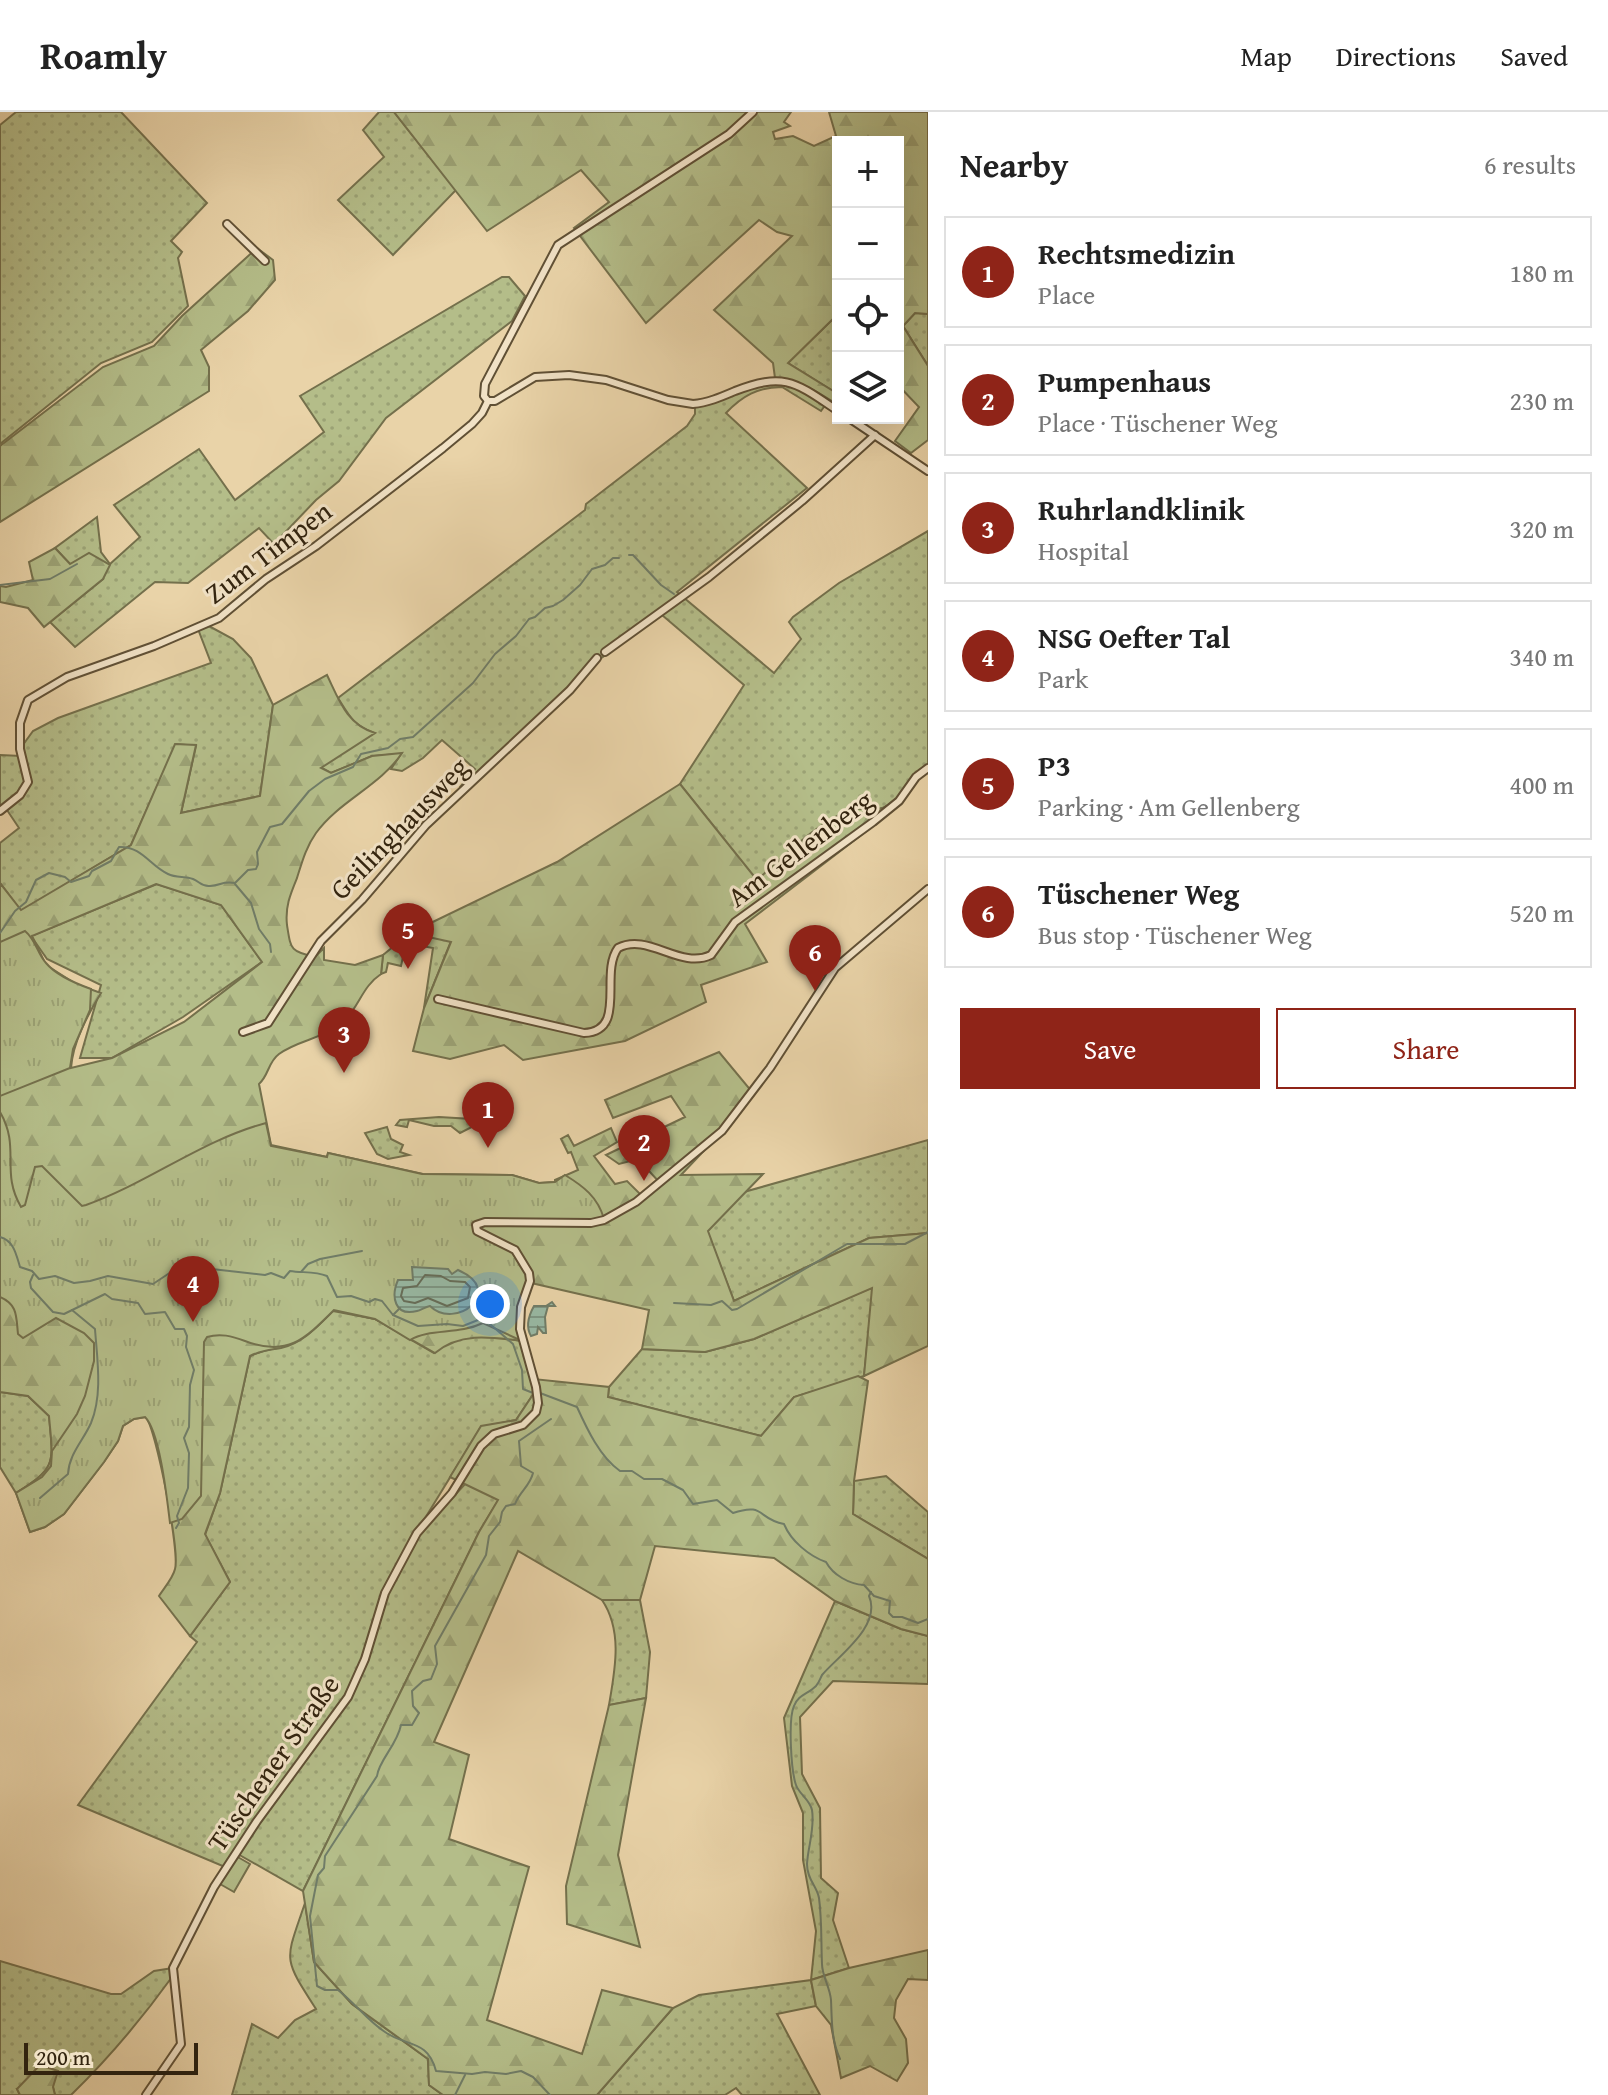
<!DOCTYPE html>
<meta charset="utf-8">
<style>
:root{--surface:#fff;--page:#f6f6f6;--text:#222;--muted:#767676;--line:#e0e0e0;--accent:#8f2418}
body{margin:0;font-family:"Gentium Book Plus",serif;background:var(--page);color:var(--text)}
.controls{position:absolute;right:24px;top:24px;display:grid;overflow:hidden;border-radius:0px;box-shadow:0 8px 32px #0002}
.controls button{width:72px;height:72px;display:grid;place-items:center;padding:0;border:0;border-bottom:2px solid var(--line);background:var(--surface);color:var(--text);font:40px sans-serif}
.scale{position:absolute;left:24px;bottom:20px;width:174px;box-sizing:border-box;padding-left:8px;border:4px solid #33240f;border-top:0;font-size:22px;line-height:28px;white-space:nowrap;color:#33240f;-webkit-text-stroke:6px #f1e2c6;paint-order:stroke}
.you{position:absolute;left:490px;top:1192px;width:28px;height:28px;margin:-20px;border:6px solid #fff;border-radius:50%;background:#1a73e8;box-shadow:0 0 0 12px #1a73e833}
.badge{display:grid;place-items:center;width:52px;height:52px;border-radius:50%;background:var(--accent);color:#fff;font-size:26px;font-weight:700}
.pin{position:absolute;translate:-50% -66px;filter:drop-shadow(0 2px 4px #0008)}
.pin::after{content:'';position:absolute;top:42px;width:28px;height:24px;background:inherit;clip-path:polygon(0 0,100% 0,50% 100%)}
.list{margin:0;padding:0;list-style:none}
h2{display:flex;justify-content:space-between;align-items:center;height:104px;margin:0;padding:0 32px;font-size:34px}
h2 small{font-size:26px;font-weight:400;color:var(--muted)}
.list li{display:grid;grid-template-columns:52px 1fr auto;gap:24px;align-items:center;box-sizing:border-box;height:112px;margin:0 16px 16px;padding:0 16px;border:2px solid var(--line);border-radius:0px}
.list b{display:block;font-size:30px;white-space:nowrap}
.list p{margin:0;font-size:26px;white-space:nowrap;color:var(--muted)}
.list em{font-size:26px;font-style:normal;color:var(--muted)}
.actions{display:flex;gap:16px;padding:24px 32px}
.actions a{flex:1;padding:18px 0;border:2px solid var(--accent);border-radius:0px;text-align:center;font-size:28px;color:var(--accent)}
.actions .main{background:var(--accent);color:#fff}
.icon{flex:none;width:44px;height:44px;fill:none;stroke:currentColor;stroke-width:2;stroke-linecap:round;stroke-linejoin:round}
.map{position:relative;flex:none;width:928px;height:1983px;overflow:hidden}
header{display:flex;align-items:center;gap:48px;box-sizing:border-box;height:112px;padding:0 40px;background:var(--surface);border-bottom:2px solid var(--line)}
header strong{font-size:38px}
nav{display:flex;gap:44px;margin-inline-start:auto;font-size:28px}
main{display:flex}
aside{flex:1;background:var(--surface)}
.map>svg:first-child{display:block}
.grass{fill:url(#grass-dots);stroke:#74704c;stroke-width:2}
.forest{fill:url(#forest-firs);stroke:#74704c;stroke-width:2;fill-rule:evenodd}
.park{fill:url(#park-tufts);stroke:#74704c;stroke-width:2}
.garden{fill:#b4bd89;stroke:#74704c;stroke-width:2}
.water{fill:url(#water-rules);stroke:#707d68;stroke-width:2}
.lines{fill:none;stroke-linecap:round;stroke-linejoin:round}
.shore{stroke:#666e5a;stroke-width:2}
.stream{stroke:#707d68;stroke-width:2}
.minor-casing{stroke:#605035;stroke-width:10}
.minor{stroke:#f1e2c6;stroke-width:6}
.labels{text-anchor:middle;stroke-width:6;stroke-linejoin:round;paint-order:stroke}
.street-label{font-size:28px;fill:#33240f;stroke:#f1e2c6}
</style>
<header>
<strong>Roamly</strong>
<nav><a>Map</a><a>Directions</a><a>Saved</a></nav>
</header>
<main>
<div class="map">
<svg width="928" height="1983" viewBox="0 0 928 1983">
<defs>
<pattern id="grass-dots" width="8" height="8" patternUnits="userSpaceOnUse" patternTransform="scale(2)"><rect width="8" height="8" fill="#b4bd89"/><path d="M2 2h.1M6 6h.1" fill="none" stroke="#9ba275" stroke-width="1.8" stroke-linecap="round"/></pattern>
<pattern id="forest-firs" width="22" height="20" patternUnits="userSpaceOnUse" patternTransform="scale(2)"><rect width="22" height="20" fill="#b4bd89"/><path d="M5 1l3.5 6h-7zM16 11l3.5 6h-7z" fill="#9ba275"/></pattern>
<pattern id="park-tufts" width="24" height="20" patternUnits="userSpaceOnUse" patternTransform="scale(2)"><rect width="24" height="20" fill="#b4bd89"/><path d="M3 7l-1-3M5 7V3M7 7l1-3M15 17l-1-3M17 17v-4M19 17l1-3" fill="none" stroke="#9ba275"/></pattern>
<pattern id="water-rules" width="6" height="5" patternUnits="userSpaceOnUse" patternTransform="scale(2)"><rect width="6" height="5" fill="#98b9a4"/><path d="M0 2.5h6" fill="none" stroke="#7d9684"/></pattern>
</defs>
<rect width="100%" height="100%" fill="#e9d3a8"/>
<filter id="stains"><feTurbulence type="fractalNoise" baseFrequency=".0025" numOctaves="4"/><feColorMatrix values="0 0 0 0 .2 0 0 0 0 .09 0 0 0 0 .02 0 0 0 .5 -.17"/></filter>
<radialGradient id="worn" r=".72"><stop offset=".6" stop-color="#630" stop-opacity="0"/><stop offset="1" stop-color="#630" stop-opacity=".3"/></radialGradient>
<g class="grass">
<path d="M16,0h105l86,91 -36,38 11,11 -4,6 10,48 -36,36 -51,21 -101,81v-319z"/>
<path d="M379,0h15l62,78 -63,65 -55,-55 46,-43 -21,-27z"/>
<path d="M502,165h7l16,19 -13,25 -126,97 -47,63 -23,19 -42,44 -15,-16 -71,55 -33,-1 -80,65 -25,-25 53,-43 -33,-15 -15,-16 42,-31 4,35 9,12 30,-27 -26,-32 85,-56 36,51 89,-68 -24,-36z"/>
<path d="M915,201l13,1v52l-25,-40z"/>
<path d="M838,202v80l-50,-31z"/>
<path d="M786,270l40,22 -5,7 -39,-24c-24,0 -40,9 -56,26l81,75 -130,104 97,81 27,-34 -12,-17 4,-5 46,-34 89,-52v235l-30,33 -17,10 -16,-1 -56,27 -52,46 -77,-97 64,-99 -82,-70 -69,49 -133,131v-8l15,-18 -33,-29 -19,18 -21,13 -11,-2 10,-15 -29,2 -41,17 -11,-6 54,-34c-21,-8 -24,-16 -36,-35l247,-188 1,-6 101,-78 8,-12v-7l66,-24z"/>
<path d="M207,513l26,14 18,19 22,47 -13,91 -79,17 15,-67 -20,-2 -45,101 -110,66 -21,-28v-40l19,-15 -14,-21 -5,3v-55l21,1 -1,-7 13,-18 25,-13 153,-55 -13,-34z"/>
<path d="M157,772l64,21 41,57 -79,55 -71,41h-32l21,-73 -54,-26 -16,-23z"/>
<path d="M410,821l41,8 -27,67 9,-60 -27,-5 -5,23 -13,-3 -2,9 -5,2 2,-19z"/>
<path d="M439,1005l33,2v8l-12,6 -9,-7h-17l-25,-6 -2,7 -11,-2 4,-5z"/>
<path d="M387,1015l4,12 12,6 -3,7 9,3 -21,4 -11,-5 -12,-21z"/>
<path d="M928,1028v93l-59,5 -135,63 -27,-70 37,-39z"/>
<path d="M873,1175l-9,89 -70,21 -33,39 -153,-39 1,-10 33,-38 63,3 49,-13z"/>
<path d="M333,1198l42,9 59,34 21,-16 24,-3 43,7 12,52 -18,27 -35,7 -81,132 -44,122 -131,186 -147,-62 119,-163 -7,-6 40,-54 -25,-47 15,-42 30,-137c12,-6 19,-6 31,-9 22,-5 37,-21 52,-37z"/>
<path d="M0,1280l28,4 21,20c4,47 9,51 -33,77l-16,-26z"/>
<path d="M886,1364l42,36v47l-75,-45 1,-33z"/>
<path d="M466,1371l33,16 -20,33 -176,359 -67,-38 122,-171 29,-88 31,-59z"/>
<path d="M602,1488h38l10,52 -4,46 -37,7c6,-35 14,-74 -7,-105z"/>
<path d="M835,1489l66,28 27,7v48l-95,-3 -33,36 2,57 18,34 1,70 17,15 -5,27 16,48 -38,12 5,26 -39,8 43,81h-78l-6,-7 -11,7h-128l76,-87 26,-13 112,-15 5,-49 -13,-71v-47l-11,-27 -8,-68z"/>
<path d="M305,1791l9,59 38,42 76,55 1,26 14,10h-211l20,-71 26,14 17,-18 21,-11c-34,-53 -31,-47 -11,-106z"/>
<path d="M0,1849l111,33h10l33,-23 19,-3 -1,9c-31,43 -63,81 -101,118h-16l-2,-8 -36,2 3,6h-20z"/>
</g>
<g class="forest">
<path d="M394,0h397l-7,10 6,4 -17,6 2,7 18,-3 21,10 22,-10 -7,-24h99v202l-13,-1 -12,13 25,40v74l-17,13 -16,-12 24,-34 -21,-22v-243h-60v172l-50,49 50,31v11c-20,-13 -38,-25 -63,-27l-2,-15 -59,-53 78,-74 -15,-4 -18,-12 -113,103 -72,-95 35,-26 -28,-32 -94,61z"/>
<path d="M257,136l16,12 2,20 -27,31 -47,39 8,17v24l-209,131v-76l103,-79 51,-21 28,-30z"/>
<path d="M55,436l15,16 19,-11 21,12 -7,14 -59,48 -16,-19 -28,-6v-16l6,1 27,-7 -4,-18z"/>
<path d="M327,563c12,25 20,50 48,58l-54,35 10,5 41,-17 30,-3c-22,33 -63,48 -86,80 -10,14 -14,29 -19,45 -7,17 -12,29 -10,47 4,25 3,26 28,32l9,-9v12l31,5 28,-10 -2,19c-18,12 -21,30 -35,45 -17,19 -47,20 -67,35 -11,8 -10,21 -20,30l12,61 56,12 1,-4 95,21 89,1 27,8 16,-1v-2l23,-10 -7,-18 -3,1 -7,-14 7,-4 6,11 37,-18 6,14 -23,14 21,28 12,-3 17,17 17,-14 -23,-25 -19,5 -13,-9 79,-38 -14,-21 -58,22 -8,-18 114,-48 34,41 -23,30 -49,52 82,-1 -55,57 26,70 135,-63 59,-5v113l-64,30 8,-88 -118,51 -49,13 -63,-3 7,-39 -118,-27 -9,28v30c-31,-4 -62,-9 -87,12l-60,-34 -42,-8c-15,15 -30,32 -52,37 -12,2 -19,2 -31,8l-30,137 -15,41 25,48 -40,54 -31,-40c5,-8 14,-18 16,-27 5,-17 -19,-140 -29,-152l-12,2 -11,7 -5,15 -14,21 -40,52 -19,13 -15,5 -14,-39c42,-26 37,-30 33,-77l-21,-20 -28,-4v-509l21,27 110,-65 44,-101 21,1 -15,68 79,-17 13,-91zM156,772l65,21 41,57 -78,60 -72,36 -41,10c2,-26 16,-52 30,-75l-25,-9 -30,-19 -14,-29z"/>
<path d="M680,672l77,96c27,-23 61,-59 94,-70 11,-3 22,1 31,-2 6,-1 12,-6 16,-9l-25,27 -128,98 22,38 -66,23 5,17 -81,39 -102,19 -19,-15 -54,14 -37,-8 11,-43 27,-66 -41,-9 147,-71z"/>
<path d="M858,1264l10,5 -14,100 -1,33 75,45v77l-27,-7 -66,-28 -61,-43 -119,-12 -15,54h-38l-84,-49 -84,191 35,13 -20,84 80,28 -42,153 95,34 20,-64 71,18 -76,87h-154l-14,-10 -1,-26 -76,-55 -38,-42 -11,-71 176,-359 19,-32 -48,-23 31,-51 35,-6 18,-27v-14l75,8 -1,10 153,39 33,-39z"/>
<path d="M646,1586l-28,157 22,92 -73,-23 -1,-38 43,-181z"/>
<path d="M928,1838v30l-20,-1 -12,21 -2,18 12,21 2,24 -11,18 -27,-15 -29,12 -10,-53 -15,-19 -5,-26 38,-12z"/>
<path d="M40,1953l18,6 -5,16 2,8h-35l-3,-6z"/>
</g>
<g class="park">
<path d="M25,819c11,9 12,22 21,32 10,12 31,21 45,26l-1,21 -17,39 -3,19 -70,28v-154z"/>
<path d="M0,1000c21,36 0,59 21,95l4,-2 10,-38 7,-1 40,40 4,-1c62,-22 116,-65 180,-82l5,23 56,11 1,-4 94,21 90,1 27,8 16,-1 10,-7c18,11 33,22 39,44l-13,3h-106l-11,5 39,22 14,26 2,17 -7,19v30l-39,-18c-25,12 -53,5 -73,17l-35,-21 -41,-9c-30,30 -47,47 -89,31 -13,-5 -25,-8 -38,-4l-3,5 -3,154 -19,23 -12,4c-3,-24 -10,-91 -25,-106l-11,2 -11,7 -5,15 -14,21 -40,52 -19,13 -15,5 -14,-39 26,-16 9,-11 1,-15 25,-37 8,-18 9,-35v-18l-10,-10 -28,-15 -33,20 -5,-4c-2,-18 0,-29 -18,-37z"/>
</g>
<path class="garden" d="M236,1744l14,8 -16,28 -14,-8z"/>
<g class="water">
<path d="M412,1155l36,2 4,5 6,-4c49,21 -3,61 -28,36 -5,1 -9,4 -13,5 -23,6 -26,-15 -19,-31h15z"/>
<path d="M552,1190l3,4h-7l-3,11 1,16h-3l-5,-6 -1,7 -6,2c-6,-10 -2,-21 3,-30h12z"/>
</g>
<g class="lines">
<path class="shore" d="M425,1163l16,1 9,5 15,1 5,5 -2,11 -21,8 -19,-8 -13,5 -11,-2 -3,-5 2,-8 14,-2z"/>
<g class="stream">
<path d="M629,443h4l28,30 13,9"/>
<path d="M0,473l50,-6 27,-15"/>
<path d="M235,772l16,19 8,26 11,15 1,8"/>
<path d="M0,821l15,-22 11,-9 10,-22 13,-7 16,4 6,5 18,-6 3,-5 19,-10 8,-14c23,-1 31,19 49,27 8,4 17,2 25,5 7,3 9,8 17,7 12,-1 12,-5 25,-3l13,-13 8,-1 2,-5 -1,-12 13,-25 12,-3 27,-33 16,-12 28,-12 8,-13 27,-6 12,-9 13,-2 60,-54 22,-29 21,-18 13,-17 6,-2 10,-9 8,-2 10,-6 17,-15 12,-16 13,-4 8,-7h6"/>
<path d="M0,1125c14,4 16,17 20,30l12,4 7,8 16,-3 19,7 16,-2 18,-5 45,8 18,-12 23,-5 71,8 6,-2 13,5 6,-7c12,2 25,0 37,5l10,21 14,-1 18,6 6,-3 7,2 11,14 25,11 29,-2 16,2 20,-8 30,26 9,26 1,19 10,4"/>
<path d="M301,1160l7,-8 12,-5 42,-8"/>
<path d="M33,1163l-3,7 1,6 22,24 11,2 41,-20 7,5 26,4 7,11 20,-2 10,17h9l3,7 -1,11 8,23 -4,15 -1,42 -5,11 5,15 -1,35 -11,28 2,7 -3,5"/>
<path d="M674,1191l37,2 11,-4 10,9 5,-1 110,-65h58l23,-12"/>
<path d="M393,1203l7,-7"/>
<path d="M540,1281l37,14c10,22 23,50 43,64h12l12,8h18l21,11 10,14 24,-4 16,13c32,-11 24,6 51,11 7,17 25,32 42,38 7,13 23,22 38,23l10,11 16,5 -1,12 4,4h9l16,6 10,-4"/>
<path d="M40,1386l28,-24c1,-20 15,-33 23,-51 12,-29 6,-65 4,-94l-23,-19"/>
<path d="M840,1947c-9,-20 -8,-38 -9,-59 -1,-13 -9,-24 -9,-36 -1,-22 0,-44 -3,-66 -2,-12 -12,-18 -12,-34 1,-18 8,-35 5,-54 -2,-10 -13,-16 -16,-25 -5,-14 -8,-66 -2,-79 4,-11 14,-12 22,-20 3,-3 4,-7 6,-11 16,-19 60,-49 47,-79l2,-4"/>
<path d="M455,1983l10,-20"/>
<path d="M550,1983l-17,-18 -12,-6 -15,3 -21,-2 -13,2 -36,-3c-8,-32 -30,-24 -51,-39 -17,-11 -30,-29 -47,-42h-13l-8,-4 -7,-70 8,-41 6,-7 1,-12 52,-80c2,-16 20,-31 24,-51h11l7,-12 -6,-7 -1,-15 11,-10 8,-2 6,-15 -2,-18 51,-91 3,-19 11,-14 2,-10 4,-6 9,-2c5,-13 15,-18 18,-31l-12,-7 -2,-25 32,-22"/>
</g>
<defs>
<g id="minor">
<path d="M227,112l38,37"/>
<path d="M488,289l-4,-5 1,-12 73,-139 171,-111 24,-22"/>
<path d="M488,289h7l40,-24 34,-2 37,5 62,20 25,4c14,-1 28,-7 42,-13 50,-19 60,-9 103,20"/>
<path d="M849,306l79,53"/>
<path d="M605,540l104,-75 93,-76 73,-66"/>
<path d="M0,699l20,-16 8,-13 -8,-33v-26l8,-23 39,-23 87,-31 65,-28 47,-39 50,-33 127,-98 29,-24 10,-11 6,-12"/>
<path d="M438,887l146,34c44,-2 15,-59 34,-85 30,-16 62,22 93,7l24,-33 138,-100 26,-21 17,-24 12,-9"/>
<path d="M243,920l25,-9 53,-82 41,-41 64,-75 144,-135 27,-32"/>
<path d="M146,1983l35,-51 -8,-76 41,-81 43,-66 91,-124 17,-38 20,-66 32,-60 35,-40 29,-47 13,-12 29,-9 13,-13 2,-9 -2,-16 -16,-58 1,-22 9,-26 -1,-8 -14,-23 -38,-19 -1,-6 9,-3 106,1 13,-3 32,-18 86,-71 48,-63 65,-100 93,-79"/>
</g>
</defs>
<use href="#minor" class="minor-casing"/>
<use href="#minor" class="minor"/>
</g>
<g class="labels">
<g class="street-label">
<text transform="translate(268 440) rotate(-37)" y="10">Zum Timpen</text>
<text transform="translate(399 716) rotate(-46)" y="10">Geilinghausweg</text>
<text transform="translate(800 736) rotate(-37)" y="10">Am Gellenberg</text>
<text transform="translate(273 1651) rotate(-55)" y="10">Tüschener Straße</text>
</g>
</g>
<rect width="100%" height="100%" filter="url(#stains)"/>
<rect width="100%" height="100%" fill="url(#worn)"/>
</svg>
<div class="controls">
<button>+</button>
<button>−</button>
<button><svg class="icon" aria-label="locate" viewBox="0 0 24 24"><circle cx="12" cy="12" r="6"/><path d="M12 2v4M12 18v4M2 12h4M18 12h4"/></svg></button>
<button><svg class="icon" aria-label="layers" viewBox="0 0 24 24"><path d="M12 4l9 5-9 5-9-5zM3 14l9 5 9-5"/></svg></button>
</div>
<div class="scale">200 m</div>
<div class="you"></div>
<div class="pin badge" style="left:488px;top:1036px">1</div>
<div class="pin badge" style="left:644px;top:1069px">2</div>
<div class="pin badge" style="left:344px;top:961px">3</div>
<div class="pin badge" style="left:193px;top:1210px">4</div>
<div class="pin badge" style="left:408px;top:857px">5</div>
<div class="pin badge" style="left:815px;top:879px">6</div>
</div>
<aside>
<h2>Nearby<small>6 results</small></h2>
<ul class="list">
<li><span class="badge">1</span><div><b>Rechtsmedizin</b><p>Place</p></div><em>180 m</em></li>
<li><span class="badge">2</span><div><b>Pumpenhaus</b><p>Place · Tüschener Weg</p></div><em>230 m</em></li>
<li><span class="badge">3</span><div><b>Ruhrlandklinik</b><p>Hospital</p></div><em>320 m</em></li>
<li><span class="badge">4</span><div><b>NSG Oefter Tal</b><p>Park</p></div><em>340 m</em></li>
<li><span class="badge">5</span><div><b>P3</b><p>Parking · Am Gellenberg</p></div><em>400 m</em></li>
<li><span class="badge">6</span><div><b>Tüschener Weg</b><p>Bus stop · Tüschener Weg</p></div><em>520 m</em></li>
</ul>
<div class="actions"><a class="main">Save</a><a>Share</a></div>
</aside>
</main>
